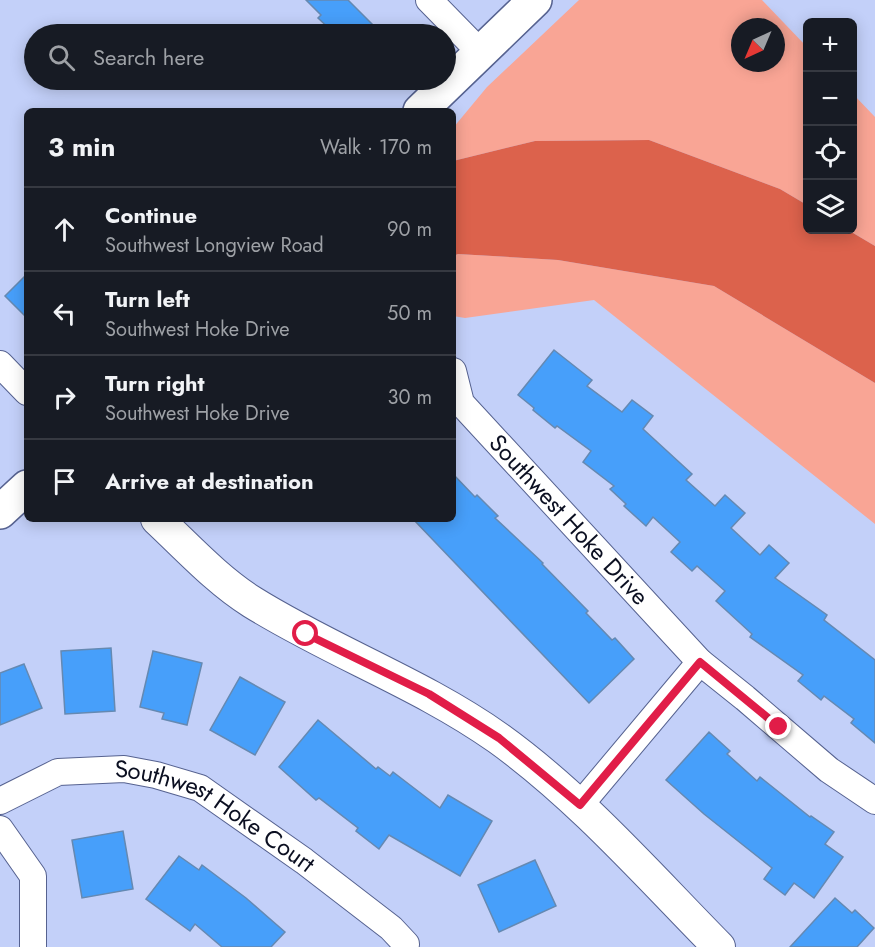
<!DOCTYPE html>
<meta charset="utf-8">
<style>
:root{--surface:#171b24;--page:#242831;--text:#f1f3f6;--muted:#9ea1a6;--line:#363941}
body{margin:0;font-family:Jost,sans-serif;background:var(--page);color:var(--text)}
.controls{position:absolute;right:18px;top:18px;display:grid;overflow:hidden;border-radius:9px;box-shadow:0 3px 15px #0003}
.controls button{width:54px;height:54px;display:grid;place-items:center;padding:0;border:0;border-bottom:2px solid var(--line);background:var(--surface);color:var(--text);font:30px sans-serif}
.compass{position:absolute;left:731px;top:18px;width:54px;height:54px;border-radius:50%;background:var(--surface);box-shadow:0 3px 15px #0003;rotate:224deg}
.stop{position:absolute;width:18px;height:18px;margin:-14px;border:4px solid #e11d48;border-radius:50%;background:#fff}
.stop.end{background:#e11d48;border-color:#fff;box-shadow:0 2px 6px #0008}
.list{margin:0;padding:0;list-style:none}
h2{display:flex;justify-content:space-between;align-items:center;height:78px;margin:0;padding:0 24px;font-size:26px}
h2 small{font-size:20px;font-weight:400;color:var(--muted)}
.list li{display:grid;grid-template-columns:39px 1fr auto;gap:18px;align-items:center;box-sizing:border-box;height:84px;padding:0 24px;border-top:2px solid var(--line)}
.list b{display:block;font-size:22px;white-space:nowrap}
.list p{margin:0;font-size:20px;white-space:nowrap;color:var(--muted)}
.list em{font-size:20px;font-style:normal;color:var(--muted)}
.icon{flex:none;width:33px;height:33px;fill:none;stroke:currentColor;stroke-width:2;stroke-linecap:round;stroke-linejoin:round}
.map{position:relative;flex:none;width:875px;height:947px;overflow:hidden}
.search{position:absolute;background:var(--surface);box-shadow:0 3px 15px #0003;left:24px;top:24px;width:432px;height:66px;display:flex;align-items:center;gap:15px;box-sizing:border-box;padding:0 21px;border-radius:33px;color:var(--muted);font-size:22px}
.panel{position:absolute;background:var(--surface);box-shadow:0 3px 15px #0003;left:24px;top:108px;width:432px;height:414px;border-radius:9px}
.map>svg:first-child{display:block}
.green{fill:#f9a595;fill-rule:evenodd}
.forest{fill:#dc624c}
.building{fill:#479ffa;stroke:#6589b2;stroke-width:1.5}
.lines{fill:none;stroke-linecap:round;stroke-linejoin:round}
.minor-casing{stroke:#566290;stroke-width:28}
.tertiary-casing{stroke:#566290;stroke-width:34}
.secondary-casing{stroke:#566290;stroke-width:36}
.minor{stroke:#fff;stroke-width:26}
.tertiary{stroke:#fff;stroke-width:32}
.secondary{stroke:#fff;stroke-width:33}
.route{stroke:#e11d48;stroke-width:8}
.labels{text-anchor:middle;stroke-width:5;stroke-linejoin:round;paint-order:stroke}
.street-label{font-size:24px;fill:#0b0f21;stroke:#d3ddfd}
</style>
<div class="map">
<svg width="875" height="947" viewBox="0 0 875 947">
<rect width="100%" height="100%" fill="#c3d0f9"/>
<g class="green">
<path d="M579,0h183l45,47v158l-27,-16 -131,-49 -114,1 -82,20v-33l34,-41zM740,27h36v36h-36z"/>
<path d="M853,94l22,23v129l-27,-16h4z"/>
<path d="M458,254l100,6 156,26 161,97v141l-281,-224 -129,18 -12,-2v-60z"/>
</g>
<path class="forest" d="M649,140l131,49 27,16 1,25h40l27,16v137l-161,-97 -156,-26 -100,-6 -5,2v-95l82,-20z"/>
<g class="building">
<path d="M306,0h42l34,34h-47l-17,-16 3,-3z"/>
<path d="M27,274v44l-22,-22z"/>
<path d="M554,350l38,30 -5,6 35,26 10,-12 21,16 -10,13 49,45 -6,6 29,26 10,-11 20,18 -14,15 29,27 9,-10 20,18 -14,15 52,37 -3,5 51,40v83l-24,-20 3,-4 -30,-23 -3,4 -23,-19 5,-6 -53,-38 2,-3 -36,-33 9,-10 -28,-25 -5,5 -21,-19 9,-10 -27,-25 -7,9 -22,-20 2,-2 -16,-15 4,-3 -31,-24 8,-11 -34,-25 -2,2 -22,-18 1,-2 -16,-13z"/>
<path d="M453,474l22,23 2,-2 21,21 -3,2 48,45 -1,1 46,47 -2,2 26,27 3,-2 19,21 -45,44 -176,-184h40z"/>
<path d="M111,648l4,63 -50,3 -4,-63z"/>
<path d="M153,651l49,12 -15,62 -25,-6 2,-6 -24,-6z"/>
<path d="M24,664l18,44 -42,17v-52z"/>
<path d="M240,677l45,25 -30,53 -45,-25z"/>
<path d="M318,720l58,49 2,-2 12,9 3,-4 47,36 8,-13 44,26 -32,55 -71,-41 -10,14 -23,-18 2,-3 -39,-30 -3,2 -37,-33z"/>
<path d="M709,732l21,19 -3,3 30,27 3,-4 50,40 1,-1 23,16 -9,12 18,13 -29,41 -20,-15 -9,12 -21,-16 8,-11 -68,-54 -38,-34z"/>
<path d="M123,831l10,58 -51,9 -10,-58z"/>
<path d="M179,856l20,14 3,-5 44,33 39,34 -14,15h-49l-27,-23 -5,7 -44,-32z"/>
<path d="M535,860l21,46 -57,26 -21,-47z"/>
<path d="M835,898l17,15 3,-3 19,18 -17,19h-67z"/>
</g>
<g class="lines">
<defs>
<g id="minor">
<path d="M429,0l52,53"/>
<path d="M0,364l27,28"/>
<path id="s1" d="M453,371l8,32 239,259 45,36 84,72 46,31"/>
<path id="s2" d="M0,801l58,-29 66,-3 32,6 44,13 104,73 87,67 15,16"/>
<path d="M580,805l120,-143"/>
<path d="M0,829l33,47v71"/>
</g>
<path id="tertiary" d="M157,519c30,28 60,61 95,83 80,50 170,82 246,136 81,58 151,138 221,209"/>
<g id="secondary">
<path d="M420,111l115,-111"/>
<path d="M0,512l27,-25"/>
</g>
</defs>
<use href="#minor" class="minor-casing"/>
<use href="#tertiary" class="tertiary-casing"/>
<use href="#secondary" class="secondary-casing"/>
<use href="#minor" class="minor"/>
<use href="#tertiary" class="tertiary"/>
<use href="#secondary" class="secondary"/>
</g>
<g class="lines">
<path class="route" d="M306,634l123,60 70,44 81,67 120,-143 79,65"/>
</g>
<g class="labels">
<g class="street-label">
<text dy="8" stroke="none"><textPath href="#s1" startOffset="192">Southwest Hoke Drive</textPath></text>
<text dy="8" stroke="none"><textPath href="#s2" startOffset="234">Southwest Hoke Court</textPath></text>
</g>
</g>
</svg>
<div class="controls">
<button>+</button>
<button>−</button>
<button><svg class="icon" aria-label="locate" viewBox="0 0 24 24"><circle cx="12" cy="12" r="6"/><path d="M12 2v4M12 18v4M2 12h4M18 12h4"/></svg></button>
<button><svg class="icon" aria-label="layers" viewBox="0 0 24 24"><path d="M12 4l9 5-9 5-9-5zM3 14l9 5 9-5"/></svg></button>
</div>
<svg class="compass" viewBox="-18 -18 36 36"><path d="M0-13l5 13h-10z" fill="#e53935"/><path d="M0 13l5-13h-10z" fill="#9ea1a6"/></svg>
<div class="stop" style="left:306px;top:634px"></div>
<div class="stop end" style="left:779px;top:727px"></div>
<div class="search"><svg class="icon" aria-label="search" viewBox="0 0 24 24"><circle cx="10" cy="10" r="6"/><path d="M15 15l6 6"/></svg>Search here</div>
<section class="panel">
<h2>3 min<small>Walk · 170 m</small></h2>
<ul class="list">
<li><svg class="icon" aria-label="ahead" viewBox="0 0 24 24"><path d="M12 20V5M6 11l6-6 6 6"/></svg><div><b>Continue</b><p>Southwest Longview Road</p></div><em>90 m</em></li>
<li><svg class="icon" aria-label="left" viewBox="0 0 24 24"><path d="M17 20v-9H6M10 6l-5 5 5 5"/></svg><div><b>Turn left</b><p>Southwest Hoke Drive</p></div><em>50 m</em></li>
<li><svg class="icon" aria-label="right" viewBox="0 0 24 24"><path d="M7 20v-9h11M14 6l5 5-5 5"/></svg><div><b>Turn right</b><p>Southwest Hoke Drive</p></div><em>30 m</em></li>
<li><svg class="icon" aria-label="arrive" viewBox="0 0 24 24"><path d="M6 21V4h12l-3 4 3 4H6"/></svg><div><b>Arrive at destination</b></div></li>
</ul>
</section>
</div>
